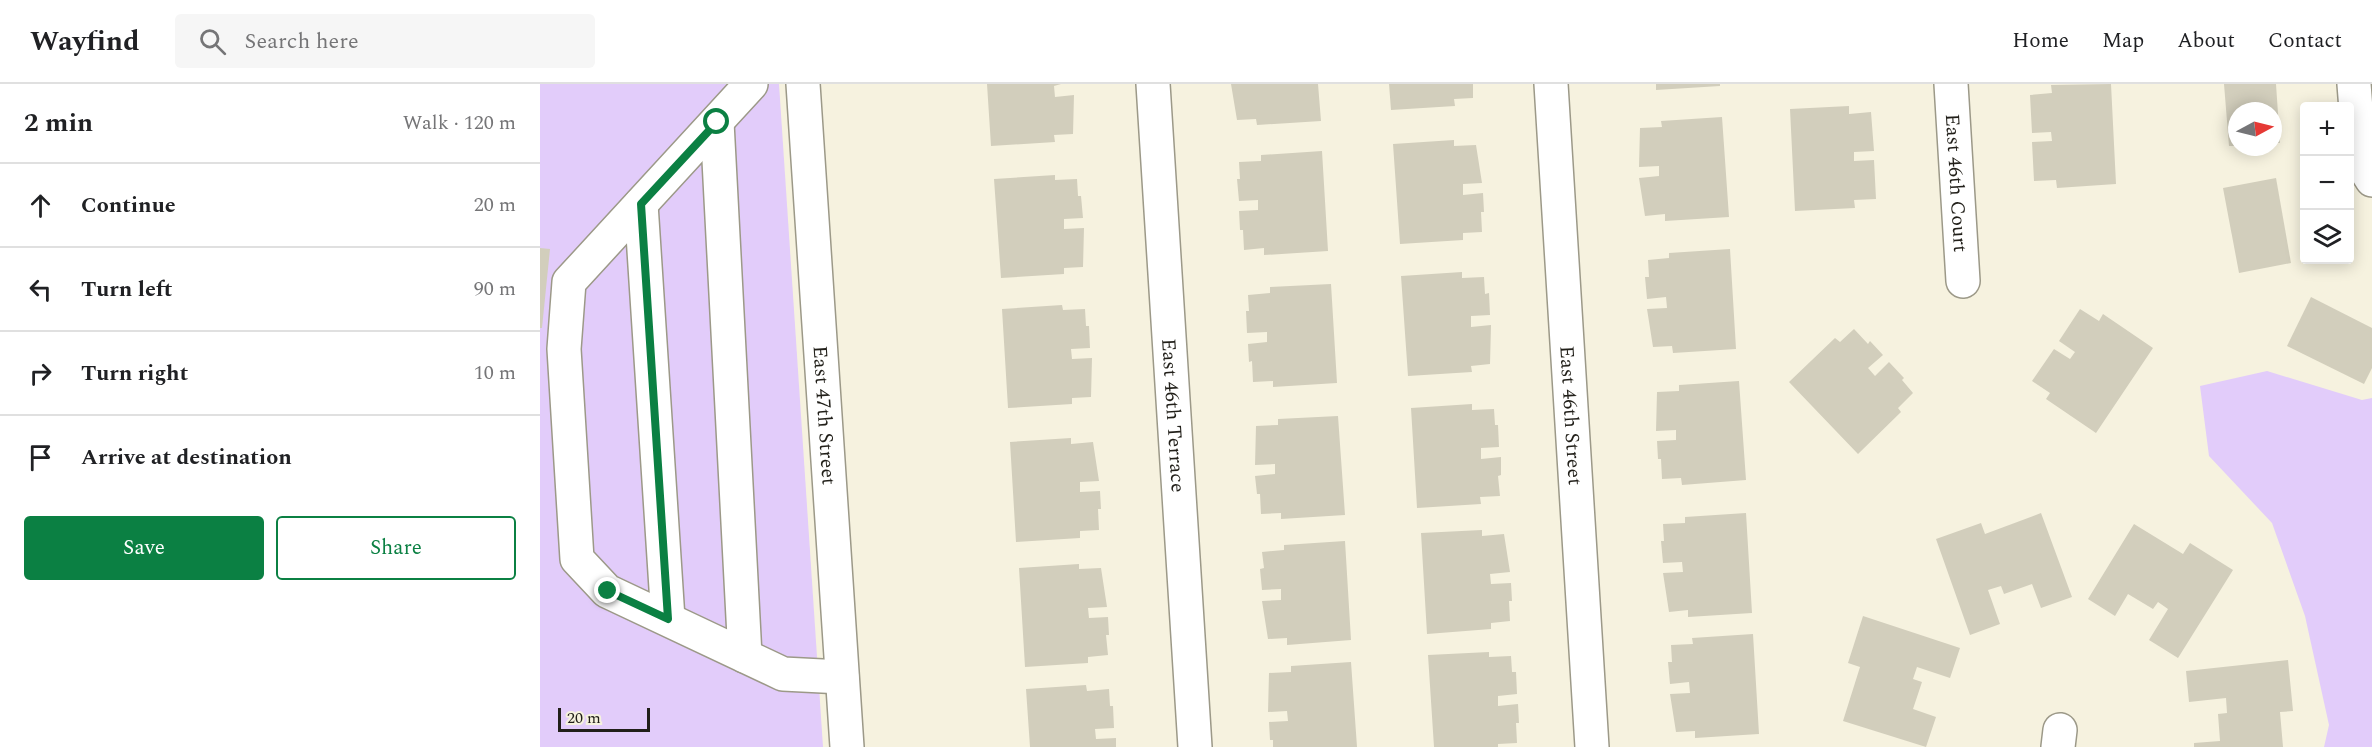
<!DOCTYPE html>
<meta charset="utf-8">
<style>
:root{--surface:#fff;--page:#f6f6f6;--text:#202124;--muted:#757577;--line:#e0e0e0;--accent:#0b8043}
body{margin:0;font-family:Spectral,serif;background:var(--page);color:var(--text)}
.controls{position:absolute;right:18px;top:18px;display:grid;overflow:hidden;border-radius:6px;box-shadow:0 3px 15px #0003}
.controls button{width:54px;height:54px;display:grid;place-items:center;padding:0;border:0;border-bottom:2px solid var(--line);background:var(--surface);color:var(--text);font:30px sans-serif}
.compass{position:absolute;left:1688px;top:18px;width:54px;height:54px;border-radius:50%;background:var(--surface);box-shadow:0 3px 15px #0003;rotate:83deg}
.scale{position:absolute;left:18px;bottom:15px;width:92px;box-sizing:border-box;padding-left:6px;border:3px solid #211f19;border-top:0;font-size:16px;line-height:21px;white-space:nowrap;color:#211f19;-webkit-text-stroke:4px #f6f2df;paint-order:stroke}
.stop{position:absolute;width:18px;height:18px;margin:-14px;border:4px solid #0b8043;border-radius:50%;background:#fff}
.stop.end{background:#0b8043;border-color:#fff;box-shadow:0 2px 6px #0008}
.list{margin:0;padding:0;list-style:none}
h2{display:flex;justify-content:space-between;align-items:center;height:78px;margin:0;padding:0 24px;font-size:26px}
h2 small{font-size:20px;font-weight:400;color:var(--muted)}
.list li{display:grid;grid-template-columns:39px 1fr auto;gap:18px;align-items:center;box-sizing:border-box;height:84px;padding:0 24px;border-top:2px solid var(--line)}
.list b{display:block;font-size:22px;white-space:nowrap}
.list em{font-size:20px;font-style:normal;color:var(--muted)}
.actions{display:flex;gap:12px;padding:18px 24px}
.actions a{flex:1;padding:14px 0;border:2px solid var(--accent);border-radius:6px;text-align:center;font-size:21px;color:var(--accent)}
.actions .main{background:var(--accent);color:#fff}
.icon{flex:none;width:33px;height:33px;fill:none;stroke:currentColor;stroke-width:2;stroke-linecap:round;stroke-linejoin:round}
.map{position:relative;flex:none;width:1832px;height:663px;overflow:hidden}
header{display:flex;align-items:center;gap:36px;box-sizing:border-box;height:84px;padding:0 30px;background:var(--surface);border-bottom:2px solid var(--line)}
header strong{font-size:28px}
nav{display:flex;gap:33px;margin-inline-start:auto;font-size:21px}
.search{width:420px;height:54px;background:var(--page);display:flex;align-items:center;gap:15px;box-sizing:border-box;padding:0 21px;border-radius:6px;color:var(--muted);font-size:22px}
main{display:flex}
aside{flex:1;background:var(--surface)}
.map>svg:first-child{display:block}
.green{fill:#e2ccfa}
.building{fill:#d2cebc}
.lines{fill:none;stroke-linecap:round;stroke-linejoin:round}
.minor-casing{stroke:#9c9988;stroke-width:36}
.major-casing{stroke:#9c9988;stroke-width:36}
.minor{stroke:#fff;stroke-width:33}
.major{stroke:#fff;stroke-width:33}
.route{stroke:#0b8043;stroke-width:8}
.labels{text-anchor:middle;stroke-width:4.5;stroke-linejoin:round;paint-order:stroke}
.street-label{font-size:20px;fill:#211f19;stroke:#f6f2df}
</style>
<header>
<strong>Wayfind</strong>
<div class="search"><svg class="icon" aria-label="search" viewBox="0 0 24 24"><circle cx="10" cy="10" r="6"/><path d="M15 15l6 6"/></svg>Search here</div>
<nav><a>Home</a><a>Map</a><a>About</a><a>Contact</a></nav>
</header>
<main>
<aside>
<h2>2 min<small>Walk · 120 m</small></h2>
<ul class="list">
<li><svg class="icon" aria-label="ahead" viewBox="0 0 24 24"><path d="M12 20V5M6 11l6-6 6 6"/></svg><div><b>Continue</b></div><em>20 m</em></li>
<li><svg class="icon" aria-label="left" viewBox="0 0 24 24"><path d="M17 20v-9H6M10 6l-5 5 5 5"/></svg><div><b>Turn left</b></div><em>90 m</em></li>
<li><svg class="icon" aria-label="right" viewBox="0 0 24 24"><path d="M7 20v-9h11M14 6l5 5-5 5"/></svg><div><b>Turn right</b></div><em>10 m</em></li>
<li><svg class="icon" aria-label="arrive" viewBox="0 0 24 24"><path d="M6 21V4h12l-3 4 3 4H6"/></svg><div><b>Arrive at destination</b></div></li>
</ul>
<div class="actions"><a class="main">Save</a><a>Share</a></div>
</aside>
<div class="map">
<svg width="1832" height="663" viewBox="0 0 1832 663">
<rect width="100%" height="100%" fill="#f6f2df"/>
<g class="green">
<path d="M0,0h239l44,663h-283z"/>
<path d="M1727,287l95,29 10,-2v349h-48l5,-22 -24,-109 -33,-93 -63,-67 -9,-70z"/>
</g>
<g class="building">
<path d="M447,0h74l-7,2 1,11 19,-2 -1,39 -19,1 1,7 -64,4z"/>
<path d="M691,0h87l3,37 -64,4 -1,-6 -19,1z"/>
<path d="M849,0h84v14l-19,1 1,7 -64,4z"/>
<path d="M1116,0h64v2l-64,4z"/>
<path d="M1571,0l5,100 -59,4 -1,-8 -22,1 -2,-39 20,-1 -1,-9 -19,1 -2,-38 22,-2 -1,-8z"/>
<path d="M1684,0h52l4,59h-7v-32h-36v35h-8z"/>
<path d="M1309,22v8l22,-2 3,39 -20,1v9l20,-1 2,39 -22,1 1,8 -60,3 -5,-102z"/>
<path d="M1182,33l7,100 -64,4v-7l-20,2 -6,-38 20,-2v-10l-20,1 1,-39 22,-1 -1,-6z"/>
<path d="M914,56v6l22,-1 6,38 -19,1v11l20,-2 1,19h-3l1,20 -19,1v7l-63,4 -7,-100z"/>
<path d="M782,67l6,100 -64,4v-7l-20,2 -1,-20h-3l-1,-19 19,-1v-10l-19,1 -2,-22h3l-1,-17 22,-1v-6z"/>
<path d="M515,91v5l22,-1 1,17h3l2,22 -19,1v10l20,-1 -1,39 -19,1v6l-63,4 -7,-99z"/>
<path d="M1736,94l15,85 -52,10 -16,-85z"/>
<path d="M0,164l10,1 -8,79h-2z"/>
<path d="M1190,165l6,100 -63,4 -1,-7 -19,1 -6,-38 20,-1 -1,-11 -19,2 -2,-22h4l-1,-17 21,-2v-5z"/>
<path d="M922,188v6l22,-1 1,17 4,-1 1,22 -19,1v11l20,-2 -1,39 -19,2 1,6 -64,4 -7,-100z"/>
<path d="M791,200l6,99 -64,4v-6l-20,1 -1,-21 -3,1 -1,-18 19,-2v-10l-20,1 -1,-22h3l-1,-16 22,-2v-6z"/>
<path d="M1771,213l61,31v40l-8,16 -77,-38z"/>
<path d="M522,221l1,5 22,-1 1,17h3l1,22 -19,1 1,10 20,-1 -1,39 -19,1v6l-64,4 -6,-99z"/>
<path d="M1540,225l19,12 4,-7 50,34 -57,85 -50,-34 4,-6 -18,-12 22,-32 16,10 5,-7 -16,-11z"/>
<path d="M1314,245l14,15 2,-3 13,14 -15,13 7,8 14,-14 15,16 -2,2 11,13 -15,15 3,4 -43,42 -69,-72 46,-44 5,4z"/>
<path d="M1199,297l7,99 -64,5 -1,-7 -19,1 -1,-20h-3l-1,-18 19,-1v-10l-20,1 1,-39 22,-1v-6z"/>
<path d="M932,320v6l22,-1 1,16h3l1,22 -18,1v11l20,-2v18l-3,1 2,20 -20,1 1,7 -64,4 -6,-100z"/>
<path d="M798,332l7,99 -64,4v-6l-20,1 -1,-20h-3l-2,-18 20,-2v-10l-20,1 1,-39 22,-1v-6z"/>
<path d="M531,354v6l22,-2 6,39 -19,1v10l20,-1 1,18h-3l1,21 -19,1v7l-64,4 -6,-100z"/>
<path d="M1206,429l6,100 -64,4v-7l-19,2 -6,-39 20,-1 -1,-10 -19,1 -2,-22h3l-1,-17 22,-1v-6z"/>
<path d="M1501,429l31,84 -31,11 -9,-24 -28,10 -3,-8 -13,4 12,34 -30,11 -34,-96 45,-16 4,11z"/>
<path d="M1594,440l49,30 7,-11 43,27 -55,88 -29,-18 19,-31 -10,-7 -5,7 -25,-15 -13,22 -27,-17z"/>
<path d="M942,446v6l22,-2 6,38 -20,2 1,10 20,-1 1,18h-3l1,20 -19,2v6l-64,5 -6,-101z"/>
<path d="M805,457l6,99 -64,5v-7l-19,1 -6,-38 19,-1v-11l-19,1 -2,-21 4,-1 -2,-16 22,-2v-5z"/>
<path d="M539,480v5l22,-1 6,39 -19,1 1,10 19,-1 1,18h-3l2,20 -20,2v6l-63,4 -6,-99z"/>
<path d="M1323,532l97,32 -10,30 -33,-11 -4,12 9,3 -9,27 23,8 -10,30 -83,-26 17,-54 -12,-4z"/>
<path d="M1213,550l6,100 -64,4v-7l-19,1 -6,-38 20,-1 -1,-11 -19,2 -2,-22h4l-1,-17 22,-1 -1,-6z"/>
<path d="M949,568v5l22,-1 1,16h4l1,22 -19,2v10l20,-2 1,19h-3l1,20 -19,1v3h-64l-6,-92z"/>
<path d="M1748,576l5,51 -13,1 3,35h-89v-4l26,-2 -2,-27 9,-1 -1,-15 -37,4 -3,-31z"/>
<path d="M811,578l6,85h-84v-7h-3l-1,-18 19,-1 -1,-10 -19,1 1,-39 22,-1v-6z"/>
<path d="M546,601l1,6 22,-2 1,17h3l1,22 -19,1 1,10 20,-1v9h-86l-4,-58z"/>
</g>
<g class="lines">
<defs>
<g id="minor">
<path d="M211,0l-182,198 -5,67 13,210 30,32 176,83 59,3"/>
<path id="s1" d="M613,0l42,663"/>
<path id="s2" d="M1011,0l41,663"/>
<path id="s3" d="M1411,0l12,197"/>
<path d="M1814,0l6,77 12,19"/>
<path d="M177,38l28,534"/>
<path d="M101,120l27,415"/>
<path d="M1518,663l2,-17"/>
</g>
<g id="major">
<path id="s4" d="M263,0l44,663"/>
</g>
</defs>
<use href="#minor" class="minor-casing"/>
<use href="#major" class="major-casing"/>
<use href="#minor" class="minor"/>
<use href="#major" class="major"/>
</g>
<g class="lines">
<path class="route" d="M68,507l60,28 -27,-415 76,-82"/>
</g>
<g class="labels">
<g class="street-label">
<text dy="7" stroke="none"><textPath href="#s3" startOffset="99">East 46th Court</textPath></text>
<text dy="7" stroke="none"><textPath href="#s4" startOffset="332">East 47th Street</textPath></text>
<text dy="7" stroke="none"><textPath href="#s1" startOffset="332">East 46th Terrace</textPath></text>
<text dy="7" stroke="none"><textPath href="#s2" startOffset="332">East 46th Street</textPath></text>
</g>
</g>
</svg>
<div class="controls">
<button>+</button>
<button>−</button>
<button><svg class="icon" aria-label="layers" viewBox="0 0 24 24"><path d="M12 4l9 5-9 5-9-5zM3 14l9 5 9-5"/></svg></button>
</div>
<svg class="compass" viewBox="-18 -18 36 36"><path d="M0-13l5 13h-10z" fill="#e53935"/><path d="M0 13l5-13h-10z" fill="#757577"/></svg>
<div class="scale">20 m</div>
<div class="stop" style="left:177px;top:38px"></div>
<div class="stop end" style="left:68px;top:507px"></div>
</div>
</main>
